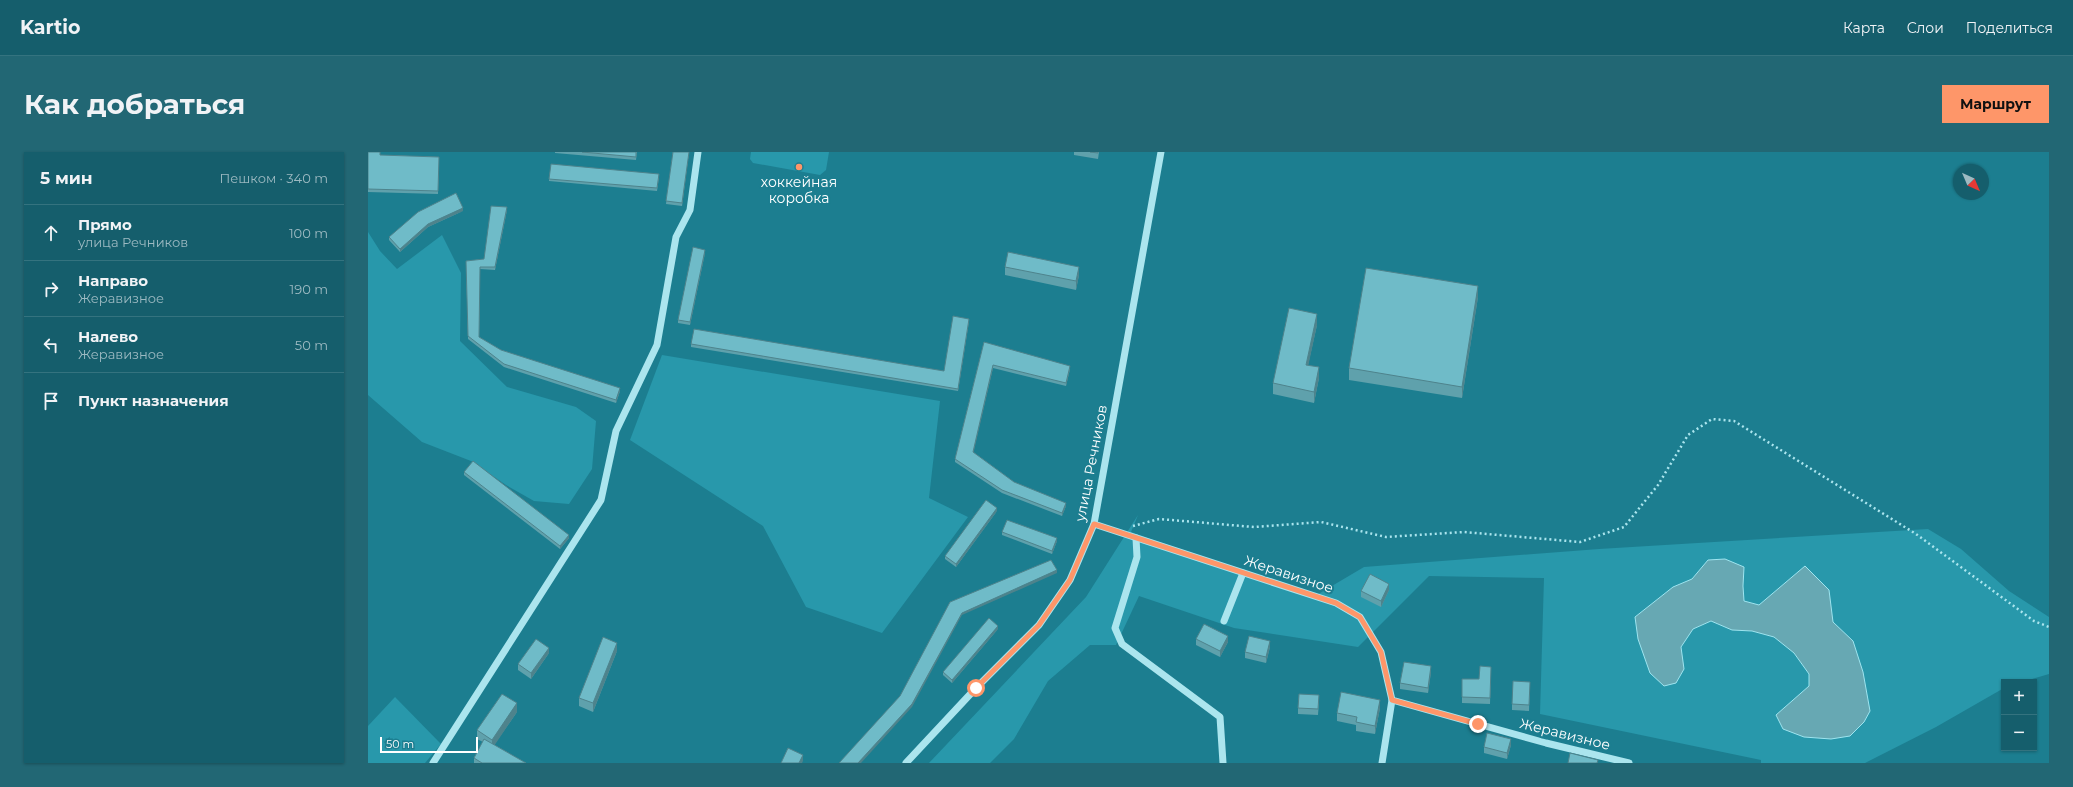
<!DOCTYPE html>
<html lang="ru">
<meta charset="utf-8">
<style>
:root{--surface:#155e6c;--page:#226774;--text:#f1f3f6;--muted:#9dbac2;--line:#34737f;--accent:#fe9669}
body{margin:0;font-family:Montserrat,sans-serif;background:var(--page);color:var(--text)}
.controls{position:absolute;right:12px;bottom:12px;display:grid;overflow:hidden;border-radius:0px;box-shadow:0 1px 3px #0004}
.controls button{width:36px;height:36px;display:grid;place-items:center;padding:0;border:0;border-bottom:1px solid var(--line);background:var(--surface);color:var(--text);font:20px sans-serif}
.compass{position:absolute;left:1585px;top:12px;width:36px;height:36px;border-radius:50%;background:var(--surface);box-shadow:0 1px 3px #0004;rotate:136deg}
.scale{position:absolute;left:12px;bottom:10px;width:98px;box-sizing:border-box;padding-left:4px;border:2px solid #fff;border-top:0;font-size:11px;line-height:14px;white-space:nowrap;color:#fff;-webkit-text-stroke:3px #1c7e90;paint-order:stroke}
.stop{position:absolute;width:12px;height:12px;margin:-9px;border:3px solid #fe9669;border-radius:50%;background:#fff}
.stop.end{background:#fe9669;border-color:#fff;box-shadow:0 1px 4px #0008}
.list{margin:0;padding:0;list-style:none}
h2{display:flex;justify-content:space-between;align-items:center;height:52px;margin:0;padding:0 16px;font-size:17px}
h2 small{font-size:13px;font-weight:400;color:var(--muted)}
.list li{display:grid;grid-template-columns:26px 1fr auto;gap:12px;align-items:center;box-sizing:border-box;height:56px;padding:0 16px;border-top:1px solid var(--line)}
.list b{display:block;font-size:15px;white-space:nowrap}
.list p{margin:0;font-size:13px;white-space:nowrap;color:var(--muted)}
.list em{font-size:13px;font-style:normal;color:var(--muted)}
.icon{flex:none;width:22px;height:22px;fill:none;stroke:currentColor;stroke-width:2;stroke-linecap:round;stroke-linejoin:round}
.map{position:relative;flex:none;width:1681px;height:611px;overflow:hidden;border-radius:0px}
header{display:flex;align-items:center;gap:24px;box-sizing:border-box;height:56px;padding:0 20px;background:var(--surface);border-bottom:1px solid var(--line)}
header strong{font-size:19px}
nav{display:flex;gap:22px;margin-inline-start:auto;font-size:14px}
.intro{display:flex;align-items:center;justify-content:space-between;box-sizing:border-box;height:96px;padding:0 24px}
h1{margin:0;font-size:28px}
.button{padding:10px 18px;border-radius:0px;background:var(--accent);color:#111;font-size:14px;font-weight:700}
main{display:flex;gap:24px;padding:0 24px}
aside{flex:1;background:var(--surface);border-radius:0px;box-shadow:0 1px 3px #0004}
.map>svg:first-child{display:block}
.green{fill:#2898ab;fill-rule:evenodd}
.water{fill:#67a8b3;stroke:#9ee5f0}
.lines{fill:none;stroke-linecap:round;stroke-linejoin:round}
.path{stroke:#abe5ee;stroke-width:2.5;stroke-dasharray:2 3;stroke-linecap:butt}
.minor{stroke:#abe5ee;stroke-width:7}
.wall{fill:#5fa1ac}
.shaded-wall{fill:#4e838c}
.building{fill:#6fbbc8;stroke:#4e838c}
.route{stroke:#fe9669;stroke-width:5}
.poi-dot{fill:#fe9669;stroke:#1c7e90;stroke-width:1.5}
.labels{text-anchor:middle;stroke-width:4;stroke-linejoin:round;paint-order:stroke}
.poi-label{font-size:14px;fill:#fff;stroke:#1c7e90}
.street-label{font-size:14px;fill:#fff;stroke:#1c7e90}
</style>
<header>
<strong>Kartio</strong>
<nav><a>Карта</a><a>Слои</a><a>Поделиться</a></nav>
</header>
<div class="intro"><h1>Как добраться</h1><a class="button">Маршрут</a></div>
<main>
<aside>
<h2>5 мин<small>Пешком · 340 m</small></h2>
<ul class="list">
<li><svg class="icon" aria-label="ahead" viewBox="0 0 24 24"><path d="M12 20V5M6 11l6-6 6 6"/></svg><div><b>Прямо</b><p>улица Речников</p></div><em>100 m</em></li>
<li><svg class="icon" aria-label="right" viewBox="0 0 24 24"><path d="M7 20v-9h11M14 6l5 5-5 5"/></svg><div><b>Направо</b><p>Жеравизное</p></div><em>190 m</em></li>
<li><svg class="icon" aria-label="left" viewBox="0 0 24 24"><path d="M17 20v-9H6M10 6l-5 5 5 5"/></svg><div><b>Налево</b><p>Жеравизное</p></div><em>50 m</em></li>
<li><svg class="icon" aria-label="arrive" viewBox="0 0 24 24"><path d="M6 21V4h12l-3 4 3 4H6"/></svg><div><b>Пункт назначения</b></div></li>
</ul>
</aside>
<div class="map">
<svg width="1681" height="611" viewBox="0 0 1681 611">
<rect width="100%" height="100%" fill="#1c7e90"/>
<g class="green">
<path d="M383,0h78l-3,18 -6,5 -67,-12 -3,-4z"/>
<path d="M0,80l12,19 17,18 45,-34 19,38 -1,68 47,46 69,20 20,14 -4,48 -23,35 -35,-3 -28,-16 -35,-24 -49,-19 -54,-47z"/>
<path d="M294,203l278,46 -11,97 39,19 -86,116 -76,-26 -43,-81 -133,-86z"/>
<path d="M770,363l-7,17 184,64 49,-29 235,-18 329,-20 33,20 48,42 40,26v57l-27,8h-18v6l-68,39 -71,36h-104v-3l-221,-46 4,-136 -115,-2 -71,71 -124,-19 -95,-32 -23,49h-26l-42,36 -34,58 -24,24h-61l157,-166zM1340,408l36,7 -1,19 1,15 15,4 46,-39 24,24 4,32 20,19 -70,88 -7,-14 33,-29v-12l-15,-21 -20,-16 -22,-6 -20,-1 -20,-9 -19,8 -12,18 -46,-30 38,-30 19,-8z"/>
<path d="M27,545l46,47 -16,19h-57v-37z"/>
</g>
<path class="water" d="M1357,407l19,8 -1,19 1,15 15,4 46,-39 24,24 4,32 20,19 10,31 7,39 -6,11 -14,14 -19,3 -27,-2 -21,-8 -7,-14 33,-29v-12l-15,-21 -20,-16 -22,-6 -20,-1 -21,-9 -18,8 -12,18 3,22 -8,14 -12,3 -14,-13 -12,-34 -3,-22 38,-30 19,-8 16,-19z"/>
<g class="lines">
<path class="path" d="M765,374l26,-7 95,8 67,-5 65,15 78,-5 116,10 44,-15 34,-42 30,-50 24,-16 22,2 182,113 118,87 15,6"/>
<g class="minor">
<path d="M726,372l242,79 24,14 21,35 11,48 154,43 83,20"/>
<path d="M768,386l1,19 -22,71 7,16 98,73 3,46"/>
<path d="M856,469l19,-48"/>
<path d="M65,611l168,-263 15,-69 41,-86 19,-108 14,-27 8,-58"/>
<path d="M538,611l70,-75 63,-63 31,-45 24,-56 67,-372"/>
<path d="M1014,611l10,-63"/>
</g>
</g>
<g class="wall">
<path d="M0,0l12,3 59,2 -1,37 -70,-2z"/>
<path d="M187,0h82l-1,8 -81,-7z"/>
<path d="M305,0h16l-7,54 -16,-2z"/>
<path d="M706,0h25l-1,7 -24,-4z"/>
<path d="M291,25l-2,14 -108,-10v-2z"/>
<path d="M139,58l-12,60 -15,-1 -1,68 22,13 119,41 -4,12 -112,-36 -36,-28 -2,-78 18,-2z"/>
<path d="M95,59l-35,16 -28,25 -11,-12v-3z"/>
<path d="M337,101l-15,72 -12,-2v-3z"/>
<path d="M637,115l74,8 -3,15 -71,-15z"/>
<path d="M1110,145l-16,101 -113,-18v-12z"/>
<path d="M601,169l-11,70 -267,-44v-3l253,27z"/>
<path d="M949,173l-9,40 11,13 -5,25 -41,-9v-11z"/>
<path d="M616,190l86,27 -4,17 -73,-18 -20,84 41,30 52,24 -4,10 -60,-23 -47,-31v-3z"/>
<path d="M96,320l105,66 -9,11 -96,-74z"/>
<path d="M629,359l-41,56 -11,-8v-3z"/>
<path d="M634,380l55,9 -5,13 -50,-19z"/>
<path d="M1021,438l-8,17 -20,-10v-6z"/>
<path d="M630,477l-46,54 -9,-8v-3z"/>
<path d="M828,487l32,3 -8,15 -24,-12z"/>
<path d="M902,495l-4,16 -21,-5v-6z"/>
<path d="M249,499l-24,61 -14,-6v-8z"/>
<path d="M181,501l-18,26 -13,-9v-6z"/>
<path d="M1123,515l-1,37 -28,-1v-24h17z"/>
<path d="M1063,520l-3,21 -28,-4v-6z"/>
<path d="M1162,530l-1,29 -17,-1v-6z"/>
<path d="M951,549l-1,14 -20,-1v-6z"/>
<path d="M1012,556l-5,26 -19,-3v-6l-19,-4v-8z"/>
<path d="M149,560l-23,33 32,18h-52v-5l9,-16 -6,-3v-9z"/>
<path d="M1143,593l-4,14 -23,-6v-6z"/>
</g>
<g class="shaded-wall">
<path d="M321,0l-7,54v-3z"/>
<path d="M139,55v3l-12,60v-3z"/>
<path d="M95,56v3l-35,16 -28,25v-3l28,-25z"/>
<path d="M337,98v3l-15,72v-3z"/>
<path d="M711,115v8l-3,15v-9z"/>
<path d="M1110,134v11l-16,101v-11z"/>
<path d="M949,162v11l-11,51v-11z"/>
<path d="M601,167v2l-11,70v-2z"/>
<path d="M625,213v3l-20,87v-3z"/>
<path d="M702,214v3l-4,17v-3z"/>
<path d="M951,215v11l-5,25v-11z"/>
<path d="M252,236v3l-4,12v-3z"/>
<path d="M698,351v3l-4,10v-3z"/>
<path d="M629,356v3l-41,56v-3z"/>
<path d="M201,383v3l-9,11v-3z"/>
<path d="M689,386v3l-5,13v-3z"/>
<path d="M689,418v3l-95,42 -50,92 -51,56h-3l104,-150z"/>
<path d="M1021,432v6l-8,17v-6z"/>
<path d="M630,474v3l-46,54v-3z"/>
<path d="M860,484v6l-8,15v-6z"/>
<path d="M902,489v6l-4,16v-6z"/>
<path d="M249,491v8l-24,61v-9z"/>
<path d="M181,496v5l-18,26v-6z"/>
<path d="M1063,514v6l-3,21v-5z"/>
<path d="M1012,548v8l-5,26v-8z"/>
<path d="M149,551v9l-25,37v-9z"/>
<path d="M1143,587v6l-4,14v-6z"/>
<path d="M435,603v6l-1,2h-3z"/>
</g>
<g class="building">
<path d="M0,0h12v3l59,2 -1,34 -70,-2z"/>
<path d="M214,0h54v5z"/>
<path d="M305,0h16l-7,51 -16,-2z"/>
<path d="M722,0h8v1z"/>
<path d="M183,12l108,10 -2,14 -108,-9z"/>
<path d="M88,41l7,15 -35,16 -28,25 -11,-12 29,-25z"/>
<path d="M123,54l16,1 -12,60h-15l-1,70 22,13 119,38 -4,12 -112,-36 -36,-28 -2,-75 18,-2z"/>
<path d="M325,95l12,3 -15,72 -12,-2z"/>
<path d="M640,100l71,15 -3,14 -71,-14z"/>
<path d="M998,116l112,18 -16,101 -113,-19z"/>
<path d="M921,156l28,6 -11,51 13,2 -5,25 -41,-9z"/>
<path d="M585,164l16,3 -11,70 -267,-45 3,-15 250,42z"/>
<path d="M616,190l86,24 -4,17 -73,-18 -20,87 41,30 52,21 -4,10 -60,-23 -47,-31z"/>
<path d="M105,309l96,74 -9,11 -96,-74z"/>
<path d="M618,348l11,8 -41,56 -11,-8z"/>
<path d="M639,368l50,18 -5,13 -50,-19z"/>
<path d="M683,408l6,10 -95,43 -50,91 -54,59h-19l61,-67 50,-94z"/>
<path d="M1002,422l19,10 -8,17 -20,-10z"/>
<path d="M621,466l9,8 -46,54 -9,-8z"/>
<path d="M836,472l24,12 -8,15 -24,-12z"/>
<path d="M881,484l21,5 -4,16 -21,-5z"/>
<path d="M235,485l14,6 -24,60 -14,-5z"/>
<path d="M168,487l13,9 -18,25 -13,-9z"/>
<path d="M1036,510l27,4 -3,22 -28,-5z"/>
<path d="M1112,514l11,1 -1,31 -28,-1v-18h17z"/>
<path d="M1145,529l17,1 -1,23 -17,-1z"/>
<path d="M973,540l39,8 -5,26 -19,-4 1,-5 -20,-4z"/>
<path d="M134,542l15,9 -25,37 -15,-10z"/>
<path d="M931,542l20,1 -1,14 -20,-1z"/>
<path d="M1119,581l24,6 -4,14 -23,-6z"/>
<path d="M116,587l42,24h-44l-8,-5z"/>
<path d="M420,596l15,7 -4,8h-18z"/>
<path d="M1202,601l28,7 -1,3h-29z"/>
</g>
<g class="lines">
<path class="route" d="M608,536l63,-63 31,-45 24,-56 242,79 24,14 21,35 11,48 86,24"/>
</g>
<circle class="poi-dot" cx="431" cy="15" r="4"/>
<g class="labels">
<g class="poi-label">
<text x="431" y="35">хоккейная<tspan x="431" dy="16">коробка</tspan></text>
</g>
<g class="street-label">
<text transform="translate(723 311) rotate(-79)" y="5">улица Речников</text>
<text transform="translate(921 422) rotate(18)" y="5">Жеравизное</text>
<text transform="translate(1197 582) rotate(14)" y="5">Жеравизное</text>
</g>
</g>
</svg>
<div class="controls">
<button>+</button>
<button>−</button>
</div>
<svg class="compass" viewBox="-18 -18 36 36"><path d="M0-13l5 13h-10z" fill="#e53935"/><path d="M0 13l5-13h-10z" fill="#9dbac2"/></svg>
<div class="scale">50 m</div>
<div class="stop" style="left:608px;top:536px"></div>
<div class="stop end" style="left:1110px;top:572px"></div>
</div>
</main>
